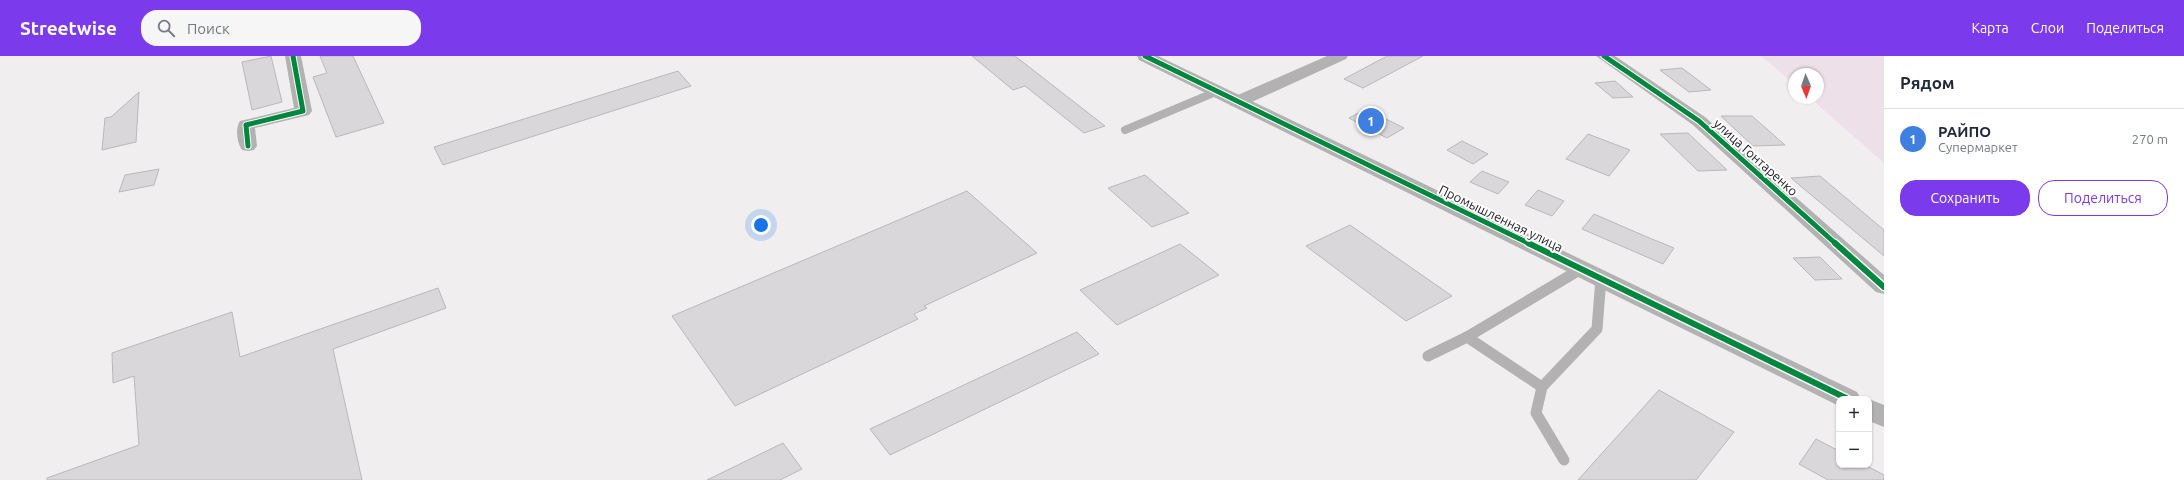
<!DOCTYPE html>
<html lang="ru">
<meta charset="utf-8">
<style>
:root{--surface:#fff;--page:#f6f6f7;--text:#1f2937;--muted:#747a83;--line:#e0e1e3;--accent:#7c3aed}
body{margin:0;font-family:Ubuntu,sans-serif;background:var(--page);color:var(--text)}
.controls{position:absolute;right:12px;bottom:12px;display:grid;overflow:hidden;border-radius:8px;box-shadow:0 1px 3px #0004}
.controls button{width:36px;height:36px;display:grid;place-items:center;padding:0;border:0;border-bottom:1px solid var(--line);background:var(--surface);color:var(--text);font:20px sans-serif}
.compass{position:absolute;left:1788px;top:12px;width:36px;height:36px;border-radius:50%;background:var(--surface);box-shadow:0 1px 3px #0004;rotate:178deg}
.you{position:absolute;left:761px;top:169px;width:14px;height:14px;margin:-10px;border:3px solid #fff;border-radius:50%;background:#1a73e8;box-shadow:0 0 0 6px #1a73e833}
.badge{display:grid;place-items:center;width:26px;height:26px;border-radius:50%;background:var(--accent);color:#fff;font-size:13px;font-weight:700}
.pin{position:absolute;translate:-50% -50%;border:2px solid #fff;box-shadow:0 1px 4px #0006}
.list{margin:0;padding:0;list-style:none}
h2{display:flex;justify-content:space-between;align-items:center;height:52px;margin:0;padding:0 16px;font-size:17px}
h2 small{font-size:13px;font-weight:400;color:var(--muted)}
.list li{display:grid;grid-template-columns:26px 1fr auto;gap:12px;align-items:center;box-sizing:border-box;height:60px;padding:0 16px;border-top:1px solid var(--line)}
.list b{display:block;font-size:15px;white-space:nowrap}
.list p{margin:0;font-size:13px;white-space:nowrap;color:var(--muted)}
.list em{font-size:13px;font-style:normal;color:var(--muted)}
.actions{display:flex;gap:8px;padding:12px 16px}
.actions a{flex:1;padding:9px 0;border:1px solid var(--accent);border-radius:16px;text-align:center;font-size:14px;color:var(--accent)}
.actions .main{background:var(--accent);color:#fff}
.icon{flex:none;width:22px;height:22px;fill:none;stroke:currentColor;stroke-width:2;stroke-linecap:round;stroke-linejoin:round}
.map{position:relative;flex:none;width:1884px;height:424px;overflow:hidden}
header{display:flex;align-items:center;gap:24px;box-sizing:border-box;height:56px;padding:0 20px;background:var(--accent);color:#fff}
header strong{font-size:19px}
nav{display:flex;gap:22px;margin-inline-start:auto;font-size:14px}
.search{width:280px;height:36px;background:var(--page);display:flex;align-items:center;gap:10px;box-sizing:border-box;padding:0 14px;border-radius:16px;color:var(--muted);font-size:15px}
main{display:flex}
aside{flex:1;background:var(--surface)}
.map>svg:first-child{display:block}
.green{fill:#eee0e8}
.building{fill:#d9d7d9;stroke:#b9b8b9}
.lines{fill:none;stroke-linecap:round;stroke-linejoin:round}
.service-far1{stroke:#b2b2b2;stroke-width:8}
.service{stroke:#b2b2b2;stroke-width:11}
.minor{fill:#b2b2b2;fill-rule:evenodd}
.tertiary{fill:#b2b2b2;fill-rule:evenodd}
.cycleway-far1-casing{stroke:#fff;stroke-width:7}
.cycleway-casing{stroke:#fff;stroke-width:9}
.cycleway-far1{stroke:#00873e;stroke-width:5}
.cycleway{stroke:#00873e;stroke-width:6}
.labels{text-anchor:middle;stroke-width:4;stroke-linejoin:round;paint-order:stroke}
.street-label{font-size:13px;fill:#1b191a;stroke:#fff}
</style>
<header>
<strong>Streetwise</strong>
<div class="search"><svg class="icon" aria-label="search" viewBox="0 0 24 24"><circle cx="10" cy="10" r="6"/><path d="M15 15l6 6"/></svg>Поиск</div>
<nav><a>Карта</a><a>Слои</a><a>Поделиться</a></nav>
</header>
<main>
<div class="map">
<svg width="1884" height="424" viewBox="0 0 1884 424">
<rect width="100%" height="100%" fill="#f1eef0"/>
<path class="green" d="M1761,0h123v107l-74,-65h8v-24h-24v10z"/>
<g class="building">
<path d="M271,0l11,46 -30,8 -10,-48z"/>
<path d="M320,0h33l31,67 -48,14 -23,-60 14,-4z"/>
<path d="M972,0h43l90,70 -21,7 -59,-47 -12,4z"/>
<path d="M1387,0h36l-60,32 -19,-9z"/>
<path d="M1682,12l29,22 -22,2 -29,-22z"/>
<path d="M678,15l13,15 -248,79 -9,-18z"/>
<path d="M1615,25l18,16 -20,1 -18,-15z"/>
<path d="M139,36l-3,50 -34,8 3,-32 6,-1z"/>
<path d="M1366,53l38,19 -17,10 -38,-20z"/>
<path d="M1721,60h31l33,29 -32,1z"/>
<path d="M1688,77l39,37 -29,1 -38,-37z"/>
<path d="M1588,78l42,16 -21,26 -43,-17z"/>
<path d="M1462,85l26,13 -15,10 -26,-14z"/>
<path d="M159,113l-5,16 -35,7 6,-17z"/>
<path d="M1482,115l27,11 -11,12 -28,-12z"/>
<path d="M1145,119l44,38 -37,14 -44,-39z"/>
<path d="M1820,120l64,54v26l-93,-78z"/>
<path d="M1538,134l26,11 -12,15 -27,-11z"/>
<path d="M967,135l70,62 -113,53 3,2 -13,6 4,5 -183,87 -63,-90z"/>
<path d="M1594,158l53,23 27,11 -11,16 -81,-35z"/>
<path d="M1350,169l102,71 -46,25 -100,-75z"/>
<path d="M1180,188l39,31 -102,50 -37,-35z"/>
<path d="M1820,201l22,22 -27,1 -22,-22z"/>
<path d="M438,232l8,20 -113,41 29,131h-315v-2l92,-33 -5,-69 -21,7 -1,-30 120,-41 8,45z"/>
<path d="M1077,276l22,22 -209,101 -20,-26z"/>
<path d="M1659,334l75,42 -38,48h-118z"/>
<path d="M1816,383l23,12v14h26l19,10v5h-56l-29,-16z"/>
<path d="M783,387l19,26 -22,11h-73z"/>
</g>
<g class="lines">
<path class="service-far1" d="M1125,74l93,-39"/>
<g class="service">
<path d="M1467,281l75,50 55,-58 4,-51"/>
<path d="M1428,300l39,-19 114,-68"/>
<path d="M1542,331l-6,26 28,47"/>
</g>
<g class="minor">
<path d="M285,0h16l11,55 -3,4 -54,13 2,18 -3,4 -6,1 -6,-1c-5,-7 -7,-22 -2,-29l54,-13z"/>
<path d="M1327,0h21l-2,3 -103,47h-12l-3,-4 3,-4z"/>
<path d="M1596,0h19l90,61 179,158v19l-8,-2 -183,-167z"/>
</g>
<g class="tertiary">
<path d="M1137,0h21l699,336 4,7h-22v7l-700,-346z"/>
<path d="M1869,343l15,6v22l-15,-6z"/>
</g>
<defs>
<g id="cycleway-far1">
<path d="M1145,0l385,188"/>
<path d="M1604,0l95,65 137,123"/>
<path d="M248,90l-2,-21 57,-14 -10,-55"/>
</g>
<g id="cycleway">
<path d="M1528,187l320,156"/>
<path d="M1835,187l49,44"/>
</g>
</defs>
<use href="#cycleway-far1" class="cycleway-far1-casing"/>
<use href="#cycleway" class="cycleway-casing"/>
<use href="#cycleway-far1" class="cycleway-far1"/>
<use href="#cycleway" class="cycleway"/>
</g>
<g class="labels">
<g class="street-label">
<text transform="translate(1756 101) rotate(42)" y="5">улица Гонтаренко</text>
<text transform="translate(1501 162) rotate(26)" y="5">Промышленная улица</text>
</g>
</g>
</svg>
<div class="controls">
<button>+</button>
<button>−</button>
</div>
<svg class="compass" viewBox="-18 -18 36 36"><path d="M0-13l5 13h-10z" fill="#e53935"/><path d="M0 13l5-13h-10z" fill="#747a83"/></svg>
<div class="you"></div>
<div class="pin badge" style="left:1371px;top:65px;background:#3f7fe0">1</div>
</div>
<aside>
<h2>Рядом<small></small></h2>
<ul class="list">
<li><span class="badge" style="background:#3f7fe0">1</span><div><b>РАЙПО</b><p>Супермаркет</p></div><em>270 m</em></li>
</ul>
<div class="actions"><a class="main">Сохранить</a><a>Поделиться</a></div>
</aside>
</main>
